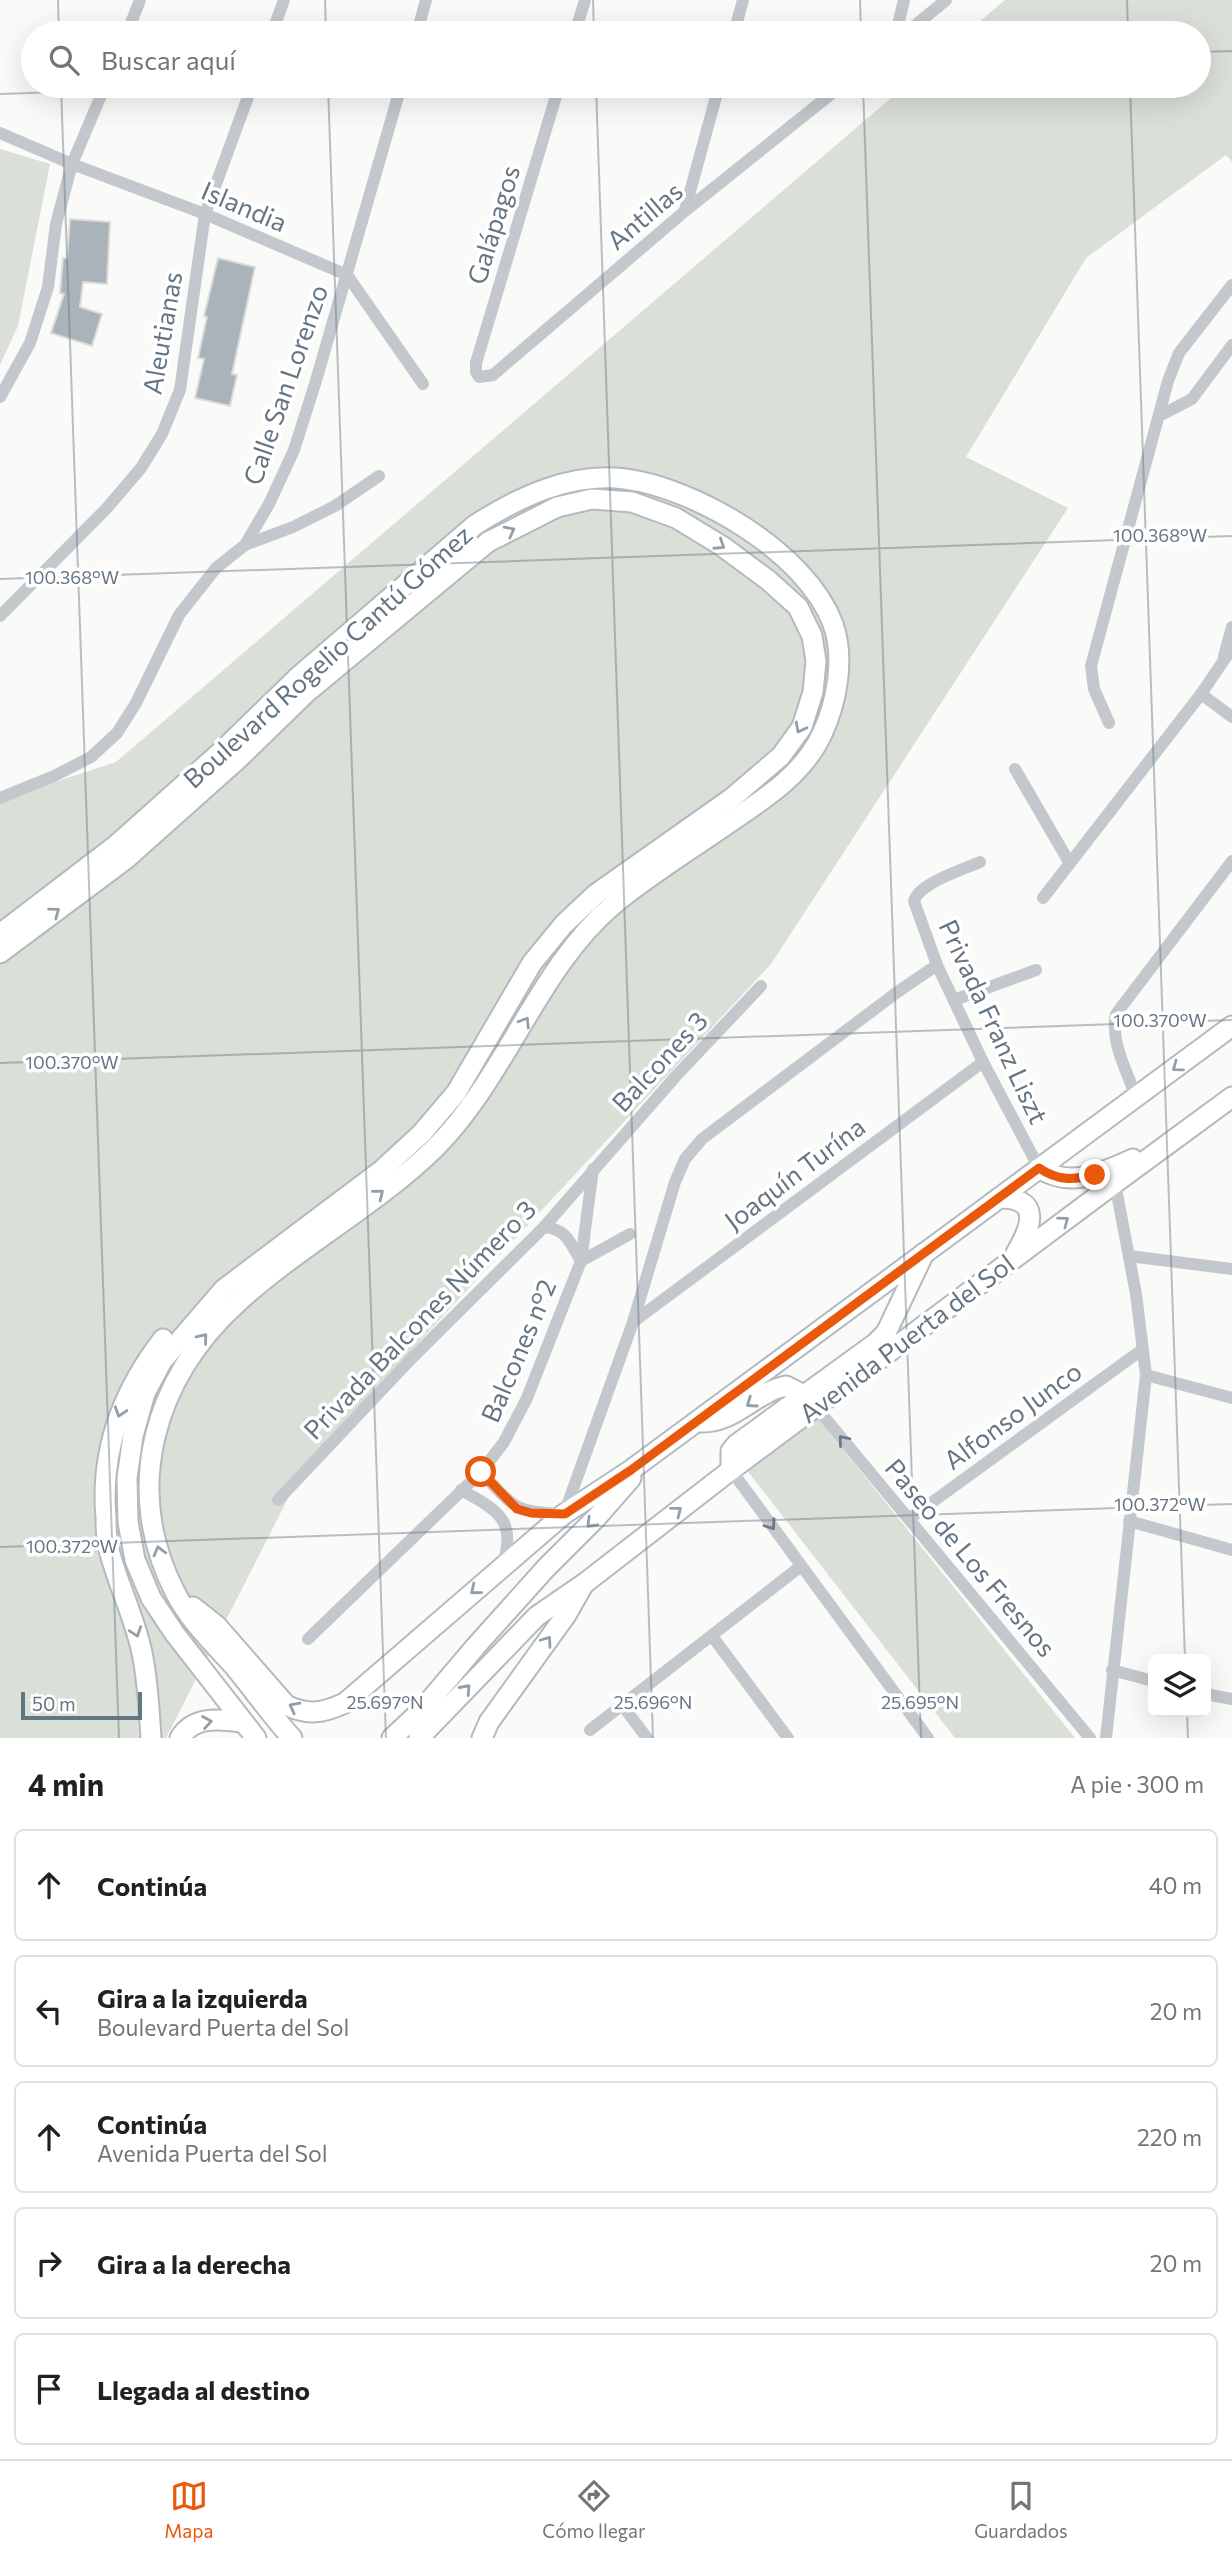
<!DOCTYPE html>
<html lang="es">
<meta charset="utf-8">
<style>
:root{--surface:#fff;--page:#f6f6f6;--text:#202124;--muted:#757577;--line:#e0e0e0;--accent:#ea580c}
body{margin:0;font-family:Commissioner,sans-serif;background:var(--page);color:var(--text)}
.controls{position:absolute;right:21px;bottom:21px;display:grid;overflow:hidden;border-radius:10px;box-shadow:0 7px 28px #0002}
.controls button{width:63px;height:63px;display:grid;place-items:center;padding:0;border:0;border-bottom:2px solid var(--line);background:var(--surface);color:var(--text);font:35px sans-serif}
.scale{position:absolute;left:21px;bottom:18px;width:121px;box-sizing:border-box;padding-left:7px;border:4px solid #657683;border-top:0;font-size:19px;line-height:24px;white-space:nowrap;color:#657683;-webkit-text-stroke:5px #fff;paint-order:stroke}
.stop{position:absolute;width:21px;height:21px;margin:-16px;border:5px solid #ea580c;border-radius:50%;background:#fff}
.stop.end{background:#ea580c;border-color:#fff;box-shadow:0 2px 7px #0008}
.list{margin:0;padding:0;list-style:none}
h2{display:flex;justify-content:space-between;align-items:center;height:91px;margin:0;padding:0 28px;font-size:30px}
h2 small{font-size:23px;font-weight:400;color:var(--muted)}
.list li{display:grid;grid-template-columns:46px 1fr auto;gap:21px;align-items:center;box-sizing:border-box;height:112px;margin:0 14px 14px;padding:0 14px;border:2px solid var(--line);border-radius:10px}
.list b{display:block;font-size:26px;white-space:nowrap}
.list p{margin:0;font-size:23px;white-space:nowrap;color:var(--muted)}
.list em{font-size:23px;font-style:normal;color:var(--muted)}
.icon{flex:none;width:38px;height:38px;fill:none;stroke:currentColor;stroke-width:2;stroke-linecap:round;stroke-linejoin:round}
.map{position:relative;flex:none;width:1232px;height:1738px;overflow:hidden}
.search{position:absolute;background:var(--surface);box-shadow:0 7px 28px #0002;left:21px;right:21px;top:21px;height:77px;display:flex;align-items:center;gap:18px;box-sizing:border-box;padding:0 24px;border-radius:38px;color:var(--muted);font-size:26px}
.sheet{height:721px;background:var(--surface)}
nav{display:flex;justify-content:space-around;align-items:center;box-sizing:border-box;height:98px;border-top:2px solid var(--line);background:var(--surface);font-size:19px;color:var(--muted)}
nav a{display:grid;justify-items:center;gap:4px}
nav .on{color:var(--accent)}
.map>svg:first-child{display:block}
.green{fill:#dadfd7}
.building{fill:#aab3b9;stroke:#dcdcda;stroke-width:2}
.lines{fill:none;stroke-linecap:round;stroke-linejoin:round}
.secondary-casing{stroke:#b3babf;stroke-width:23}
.street{stroke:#c3c8cc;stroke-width:12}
.secondary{stroke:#fff;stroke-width:19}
.oneway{stroke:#939fa8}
.oneway2{stroke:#6a7a87}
.route{stroke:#ea580c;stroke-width:9}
.ticks{fill:none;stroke:#657683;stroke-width:2;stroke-opacity:0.45}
.labels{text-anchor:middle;stroke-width:7;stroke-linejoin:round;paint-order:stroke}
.street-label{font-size:26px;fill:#657683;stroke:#fff}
.ticks-label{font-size:18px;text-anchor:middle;fill:#657683;stroke:#fff;stroke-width:7;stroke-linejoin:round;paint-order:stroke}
</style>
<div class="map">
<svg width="1232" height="1738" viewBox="0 0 1232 1738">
<rect width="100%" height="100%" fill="#fafaf8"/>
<g class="green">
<path d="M1005,0h227v162l-6,-7 -140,103 -120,199 102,51 -297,456 -465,499 -140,275h-166v-938l116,-38 789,-676h294v-53h-233z"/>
<path d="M0,149l50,15 -32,162 -18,39z"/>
<path d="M817,1417l258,321h-120l-209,-269z"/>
</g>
<g class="building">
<path d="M70,219l40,3 -3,62 -24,-2 -3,25 22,7 -10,32 -41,-13 13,-39 -4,-1 3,-35h4z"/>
<path d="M218,258l37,9 -23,107 5,1 -7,31 -35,-8 9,-39 -6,-1 9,-41 -3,-1z"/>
</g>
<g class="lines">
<defs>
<g id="secondary">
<path d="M0,934l115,-88 109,-97 74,-72 177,-152c44,-28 96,-53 150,-46 71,9 182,74 208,145 12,34 4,78 -11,110 -21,46 -70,72 -109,100 -34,23 -69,45 -100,71 -74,62 -108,173 -177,242 -60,59 -137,99 -199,156 -83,75 -115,186 -62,289 14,28 37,50 58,73 20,24 38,50 59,73"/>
<path d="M0,953l126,-94 111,-99 69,-67 182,-151 69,-35 35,-8 40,3 44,16 46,28 46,34 30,27 14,29 4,25 -3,31 -11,35 -21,29 -49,42 -136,96 -32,30 -32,39 -76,130 -34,40 -40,37 -158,119 -62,72 -17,32 -12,43 -6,42 1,44 7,38 16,38 24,36 81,104"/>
<path d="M1039,1168c32,21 62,5 94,-9"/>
<path d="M999,1198c43,0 33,28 17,55"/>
<path d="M701,1422c34,1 54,-30 85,-36l18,9 8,9"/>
<path d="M731,1470v-19l6,-7 139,-101 10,-10 38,-80"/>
<path d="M193,1607l24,19 69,79c22,11 37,8 59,-2l219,-189 67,-44 601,-444"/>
<path d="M151,1738c-2,-29 -3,-57 -9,-85 -7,-35 -24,-68 -33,-103 -3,-10 -3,-21 -3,-32 -6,-67 16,-126 57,-179"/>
<path d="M180,1738c13,-22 39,-19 61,-16"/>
<path d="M392,1738l29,-27 55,-65 70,-78 51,-51 34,-39"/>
<path d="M419,1738l118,-122 48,-33 146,-113 384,-287 117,-86"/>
<path d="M482,1738l7,-16 77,-107 17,-30"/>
</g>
</defs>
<use href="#secondary" class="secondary-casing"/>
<g class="street">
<path d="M127,33l13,-33"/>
<path d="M272,33l12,-33"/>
<path d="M417,33l9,-33"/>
<path d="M575,33l10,-33"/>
<path d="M734,33l9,-33"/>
<path d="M896,33l8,-33"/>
<path d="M906,33l40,-33"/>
<path d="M559,86l-83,277v9l3,5 14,-2 192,-164 156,-125"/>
<path d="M0,133l72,31 133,50 142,61 76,109"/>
<path d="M685,210l34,-124"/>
<path d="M0,397l30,-54 18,-56 8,-63 16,-60 33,-78"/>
<path d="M1161,415l31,-16 40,-54"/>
<path d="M245,545l48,-18 42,-21 44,-30"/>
<path d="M0,616l107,-108 34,-40 21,-34 18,-44 25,-176 47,-128"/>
<path d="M1224,656l8,-29"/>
<path d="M1201,694l31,23"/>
<path d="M1109,723l-15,-34 -3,-23 77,-285 11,-28 53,-68"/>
<path d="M1015,769l54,93"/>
<path d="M0,798l54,-22 37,-19 26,-24 19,-30 43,-88 37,-47 29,-23 24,-41 25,-54 21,-66 86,-298"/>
<path d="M980,862c-18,8 -61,21 -66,39l23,64 46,97 56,106"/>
<path d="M1043,898l158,-204 31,-46"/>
<path d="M954,1000l82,-30"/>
<path d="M1136,1097c-9,-26 -26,-55 -20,-83l116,-153"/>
<path d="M544,1227c23,2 26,16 37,34l49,-27"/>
<path d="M1129,1256l103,13"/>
<path d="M633,1322l350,-260"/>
<path d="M1146,1375l86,23"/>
<path d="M816,1407l274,331"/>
<path d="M731,1470l197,268"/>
<path d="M481,1472c34,36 32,40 83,42l69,-192 42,-140 10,-23 17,-20 194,-146 41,-28"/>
<path d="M461,1490c37,20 57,31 41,76"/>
<path d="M278,1500l133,-141 133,-132 132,-151 85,-90"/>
<path d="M909,1519l234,-170"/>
<path d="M1129,1521l103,29"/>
<path d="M712,1636l76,102"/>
<path d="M308,1639l173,-167 23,-30 23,-44 54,-137 12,-92"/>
<path d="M1112,1670l41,11"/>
<path d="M1206,1694l26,5"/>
<path d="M623,1706l24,32"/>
<path d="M590,1730l211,-164"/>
<path d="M1106,1738l40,-363 -10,-81 -21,-111"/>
</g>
<use href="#secondary" class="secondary"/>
</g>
<defs><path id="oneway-chevron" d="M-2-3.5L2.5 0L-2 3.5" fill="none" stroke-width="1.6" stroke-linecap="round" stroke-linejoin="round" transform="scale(1.75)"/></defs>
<g class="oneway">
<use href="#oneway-chevron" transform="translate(510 531) rotate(-28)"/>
<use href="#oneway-chevron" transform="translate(720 545) rotate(33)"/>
<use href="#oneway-chevron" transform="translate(800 728) rotate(118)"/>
<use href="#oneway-chevron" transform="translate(55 912) rotate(-36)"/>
<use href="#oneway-chevron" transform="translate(525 1022) rotate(-58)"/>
<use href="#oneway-chevron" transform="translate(1177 1067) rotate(143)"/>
<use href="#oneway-chevron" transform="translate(379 1194) rotate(-39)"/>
<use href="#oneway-chevron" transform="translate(1064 1221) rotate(-37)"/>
<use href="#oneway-chevron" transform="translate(203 1338) rotate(-51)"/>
<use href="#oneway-chevron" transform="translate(751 1403) rotate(145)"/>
<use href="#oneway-chevron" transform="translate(120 1412) rotate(108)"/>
<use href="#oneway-chevron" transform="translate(677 1511) rotate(-38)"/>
<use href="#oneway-chevron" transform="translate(591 1523) rotate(135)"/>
<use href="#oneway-chevron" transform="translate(159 1551) rotate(-105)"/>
<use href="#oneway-chevron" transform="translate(475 1590) rotate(141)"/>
<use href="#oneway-chevron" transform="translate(136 1632) rotate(71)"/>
<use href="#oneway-chevron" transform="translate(547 1641) rotate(-54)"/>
<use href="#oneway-chevron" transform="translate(466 1689) rotate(-48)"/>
<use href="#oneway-chevron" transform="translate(294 1707) rotate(-152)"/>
<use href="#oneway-chevron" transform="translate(207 1722) rotate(-9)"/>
</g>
<g class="oneway2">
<use href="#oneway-chevron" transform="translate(843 1440) rotate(-130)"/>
<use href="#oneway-chevron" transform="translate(771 1525) rotate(54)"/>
</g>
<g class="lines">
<path class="route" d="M481,1472l36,37 14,4 34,1 66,-44 408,-302c19,13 34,12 56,7"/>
</g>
<path class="ticks" d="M58,0l1,33M325,0l1,33M593,0l1,33M860,0l1,33M1127,0l1,33M1199,52l33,-1M61,86l58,1652M328,86l58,1652M596,86l57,1652M863,86l58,1652M1130,86l55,1573M0,94l242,-8M0,579l1232,-43M0,1063l1232,-43M0,1547l1232,-43M1187,1712l1,26"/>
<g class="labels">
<g class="street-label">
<text transform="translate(244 207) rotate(23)" y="9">Islandia</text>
<text transform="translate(645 216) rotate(-40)" y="9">Antillas</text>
<text transform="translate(494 225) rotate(-73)" y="9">Galápagos</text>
<text transform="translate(163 333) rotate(-80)" y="9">Aleutianas</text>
<text transform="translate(286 385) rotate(-71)" y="9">Calle San Lorenzo</text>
<text transform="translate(328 657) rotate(-42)" y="9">Boulevard Rogelio Cantú Gómez</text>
<text transform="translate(993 1022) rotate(65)" y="9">Privada Franz Liszt</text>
<text transform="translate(660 1062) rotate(-47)" y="9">Balcones 3</text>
<text transform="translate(795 1174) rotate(-37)" y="9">Joaquín Turína</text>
<text transform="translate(420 1320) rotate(-46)" y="9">Privada Balcones Número 3</text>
<text transform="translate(907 1339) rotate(-37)" y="9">Avenida Puerta del Sol</text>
<text transform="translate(519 1351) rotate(-67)" y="9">Balcones n°2</text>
<text transform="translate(1013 1416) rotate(-36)" y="9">Alfonso Junco</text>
<text transform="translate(970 1558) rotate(50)" y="9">Paseo de Los Fresnos</text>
</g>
</g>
<g class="ticks-label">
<text x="1160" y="542">100.368°W</text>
<text x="72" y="584">100.368°W</text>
<text x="1160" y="1027">100.370°W</text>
<text x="72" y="1069">100.370°W</text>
<text x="1160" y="1511">100.372°W</text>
<text x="72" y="1553">100.372°W</text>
<text x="385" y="1709">25.697°N</text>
<text x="653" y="1709">25.696°N</text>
<text x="920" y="1709">25.695°N</text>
</g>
</svg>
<div class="controls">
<button><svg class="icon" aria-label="layers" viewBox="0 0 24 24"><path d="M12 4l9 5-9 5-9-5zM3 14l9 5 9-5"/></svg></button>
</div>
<div class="scale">50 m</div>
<div class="stop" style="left:481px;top:1472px"></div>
<div class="stop end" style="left:1095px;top:1175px"></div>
<div class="search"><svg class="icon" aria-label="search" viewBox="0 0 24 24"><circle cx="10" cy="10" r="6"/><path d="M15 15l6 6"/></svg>Buscar aquí</div>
</div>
<section class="sheet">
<h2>4 min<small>A pie · 300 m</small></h2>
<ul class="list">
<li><svg class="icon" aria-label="ahead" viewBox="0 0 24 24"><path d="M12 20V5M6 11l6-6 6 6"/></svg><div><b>Continúa</b></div><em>40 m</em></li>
<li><svg class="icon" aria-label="left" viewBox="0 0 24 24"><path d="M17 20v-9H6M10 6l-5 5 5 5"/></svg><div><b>Gira a la izquierda</b><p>Boulevard Puerta del Sol</p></div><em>20 m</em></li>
<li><svg class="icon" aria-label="ahead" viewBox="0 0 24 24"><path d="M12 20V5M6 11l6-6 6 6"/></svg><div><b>Continúa</b><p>Avenida Puerta del Sol</p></div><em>220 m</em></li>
<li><svg class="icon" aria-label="right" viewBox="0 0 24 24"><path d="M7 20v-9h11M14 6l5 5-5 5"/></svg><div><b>Gira a la derecha</b></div><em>20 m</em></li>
<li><svg class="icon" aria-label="arrive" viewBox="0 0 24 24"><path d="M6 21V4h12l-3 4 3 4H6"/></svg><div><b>Llegada al destino</b></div></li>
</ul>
</section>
<nav>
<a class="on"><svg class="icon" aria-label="map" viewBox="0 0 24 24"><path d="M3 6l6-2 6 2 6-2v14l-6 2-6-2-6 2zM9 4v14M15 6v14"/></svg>Mapa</a>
<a><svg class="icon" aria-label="directions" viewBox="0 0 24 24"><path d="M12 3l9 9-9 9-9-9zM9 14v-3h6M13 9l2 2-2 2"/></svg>Cómo llegar</a>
<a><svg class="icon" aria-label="saved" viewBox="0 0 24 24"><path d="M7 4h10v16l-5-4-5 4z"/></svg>Guardados</a>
</nav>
